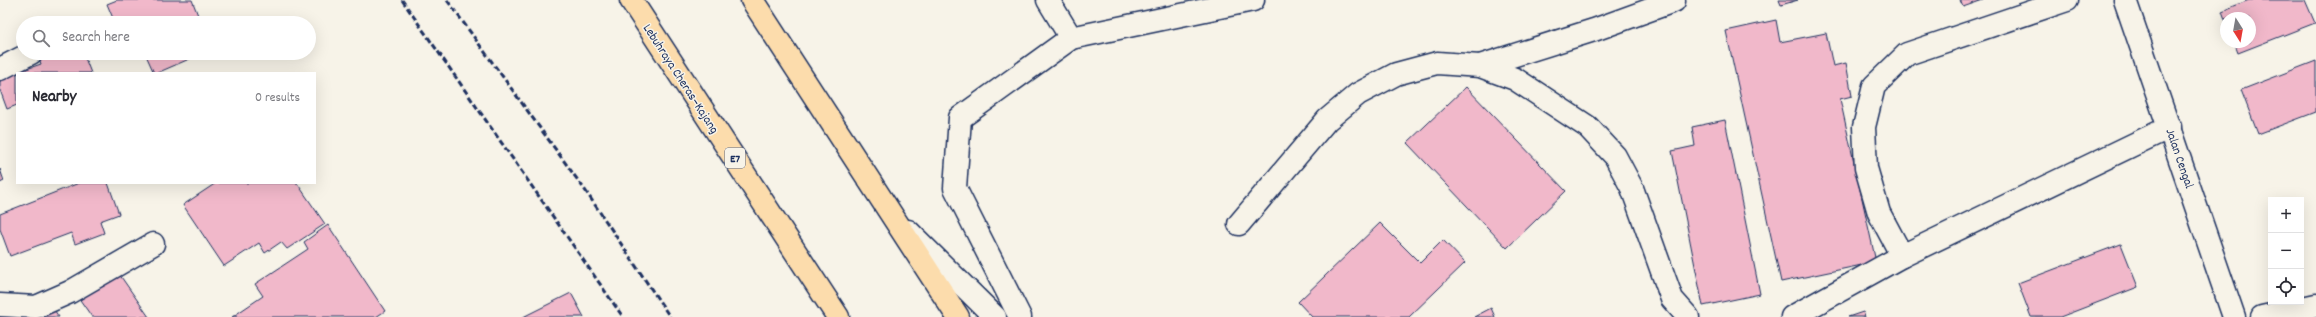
<!DOCTYPE html>
<meta charset="utf-8">
<style>
:root{--surface:#fff;--page:#f7f7f7;--text:#2b2b33;--muted:#7c7c81;--line:#e1e1e2}
body{margin:0;font-family:Dekko,sans-serif;background:var(--page);color:var(--text)}
.controls{position:absolute;right:12px;bottom:12px;display:grid;overflow:hidden;border-radius:0px;box-shadow:0 4px 16px #0002}
.controls button{width:36px;height:36px;display:grid;place-items:center;padding:0;border:0;border-bottom:1px solid var(--line);background:var(--surface);color:var(--text);font:20px sans-serif}
.compass{position:absolute;left:2220px;top:12px;width:36px;height:36px;border-radius:50%;background:var(--surface);box-shadow:0 4px 16px #0002;rotate:169deg}
.list{margin:0;padding:0;list-style:none}
h2{display:flex;justify-content:space-between;align-items:center;height:52px;margin:0;padding:0 16px;font-size:17px}
h2 small{font-size:13px;font-weight:400;color:var(--muted)}
.icon{flex:none;width:22px;height:22px;fill:none;stroke:currentColor;stroke-width:2;stroke-linecap:round;stroke-linejoin:round}
.map{position:relative;flex:none;width:2316px;height:317px;overflow:hidden}
.search{position:absolute;background:var(--surface);box-shadow:0 4px 16px #0002;left:16px;top:16px;width:300px;height:44px;display:flex;align-items:center;gap:10px;box-sizing:border-box;padding:0 14px;border-radius:22px;color:var(--muted);font-size:15px}
.panel{position:absolute;background:var(--surface);box-shadow:0 4px 16px #0002;left:16px;top:72px;width:300px;height:112px;border-radius:0px}
.map>svg:first-child{display:block}
.building{fill:#f1b8ca;stroke:#1b2f5e}
.lines{fill:none;stroke-linecap:round;stroke-linejoin:round}
.minor-casing{stroke:#1b2f5e;stroke-width:25}
.highway-casing{stroke:#1b2f5e;stroke-width:25}
.minor{stroke:#f7f3e8;stroke-width:22}
.highway{stroke:#fcdcac;stroke-width:22}
.rail{stroke:#1b2f5e;stroke-width:3;stroke-dasharray:6 3;stroke-linecap:butt}
.labels{text-anchor:middle;stroke-width:3;stroke-linejoin:round;paint-order:stroke}
.shield{fill:#f7f3e8;stroke:#5d6a87;stroke-width:1}
.shield-label{font-size:12px;font-weight:bold;fill:#1b2f5e}
.street-label{font-size:13px;fill:#1b2f5e;stroke:#f7f3e8}
</style>
<div class="map">
<svg width="2316" height="317" viewBox="0 0 2316 317">
<rect width="100%" height="100%" fill="#f7f3e8"/>
<filter id="ink" filterUnits="userSpaceOnUse"><feTurbulence type="fractalNoise" baseFrequency=".025" numOctaves="2"/><feDisplacementMap in="SourceGraphic" scale="8" xChannelSelector="R" yChannelSelector="G"/><feConvolveMatrix kernelMatrix="1 2 1 2 8 2 1 2 1" color-interpolation-filters="sRGB"/></filter>
<g filter="url(#ink)">
<g class="building">
<path d="M117,0h75l9,23h-86l-8,-19z"/>
<path d="M1779,0h19l-17,5z"/>
<path d="M1960,0h23l-20,7z"/>
<path d="M2249,0h56l10,23 -77,30 -4,-11h16v-24h-24v4l-4,-11z"/>
<path d="M1776,20l4,22 46,-9 7,33 13,-3 6,33 -12,3 36,163 -95,20 -55,-251z"/>
<path d="M37,53h19l2,5 14,-5h11l8,20h-74v32l-10,4 -7,-19v-20l15,3 26,-9z"/>
<path d="M128,53h12l-10,4z"/>
<path d="M145,53h58l-46,20h-3z"/>
<path d="M2316,61v51l-58,22 -17,-44z"/>
<path d="M1466,87l100,104 -59,57 -100,-105z"/>
<path d="M1725,120l35,174 -57,12 -31,-155 23,-5 -3,-19z"/>
<path d="M0,169l4,12 -4,2z"/>
<path d="M79,183h29l11,31 -19,7 4,12 -29,11 -4,-11 -61,23 -10,-27v-15z"/>
<path d="M216,183h81l28,41 -38,25 -6,-7 -16,11 -6,-10 -35,23 -41,-61z"/>
<path d="M1380,223l40,40 23,-23 22,23 -56,54h-97l-14,-15z"/>
<path d="M328,225l57,86 -9,6h-144l31,-21 -8,-12 53,-35 -4,-7z"/>
<path d="M2121,244l17,43 -78,30h-29l-13,-34z"/>
<path d="M110,261l39,56h-57l-21,-30z"/>
<path d="M571,293l13,24h-61z"/>
<path d="M50,304l9,13h-28z"/>
<path d="M1491,308l4,9h-21z"/>
<path d="M1863,312l2,5h-17z"/>
</g>
<g class="lines">
<defs>
<g id="minor">
<path d="M1048,0l23,38"/>
<path d="M2125,0l109,317"/>
<path d="M1480,66l114,-36 80,-29"/>
<path d="M0,69l31,-16"/>
<path d="M1239,224l88,-104 31,-26 38,-20 41,-11 43,3 35,13 73,48 27,29 17,32 40,111 16,18"/>
<path d="M908,231l87,86"/>
<path d="M1902,256l-23,-43 -13,-45 -2,-41 10,-41 33,-32 160,-54"/>
<path d="M0,305l36,2 34,-15 83,-48"/>
<path d="M1020,317l-65,-129 5,-70 111,-80 182,-38"/>
<path d="M1792,317l110,-61 268,-129"/>
<path d="M2262,317l54,-12"/>
</g>
<g id="highway">
<path d="M631,0l207,317"/>
<path d="M752,0l206,317"/>
</g>
</defs>
<use href="#minor" class="minor-casing"/>
<use href="#highway" class="highway-casing"/>
<use href="#minor" class="minor"/>
<use href="#highway" class="highway"/>
<g class="rail">
<path d="M402,0l221,317"/>
<path d="M447,0l138,190 85,127"/>
</g>
</g>
</g>
<g class="labels">
<rect class="shield" x="725" y="148" width="20" height="20" rx="3"/>
<g class="shield-label">
<text x="735" y="162">E7</text>
</g>
<g class="street-label">
<text transform="translate(682 78) rotate(57)" y="5">Lebuhraya Cheras–Kajang</text>
<text transform="translate(2181 158) rotate(71)" y="5">Jalan Cengal</text>
</g>
</g>
</svg>
<div class="controls">
<button>+</button>
<button>−</button>
<button><svg class="icon" aria-label="locate" viewBox="0 0 24 24"><circle cx="12" cy="12" r="6"/><path d="M12 2v4M12 18v4M2 12h4M18 12h4"/></svg></button>
</div>
<svg class="compass" viewBox="-18 -18 36 36"><path d="M0-13l5 13h-10z" fill="#e53935"/><path d="M0 13l5-13h-10z" fill="#7c7c81"/></svg>
<div class="search"><svg class="icon" aria-label="search" viewBox="0 0 24 24"><circle cx="10" cy="10" r="6"/><path d="M15 15l6 6"/></svg>Search here</div>
<section class="panel">
<h2>Nearby<small>0 results</small></h2>
<ul class="list">
</ul>
</section>
</div>
